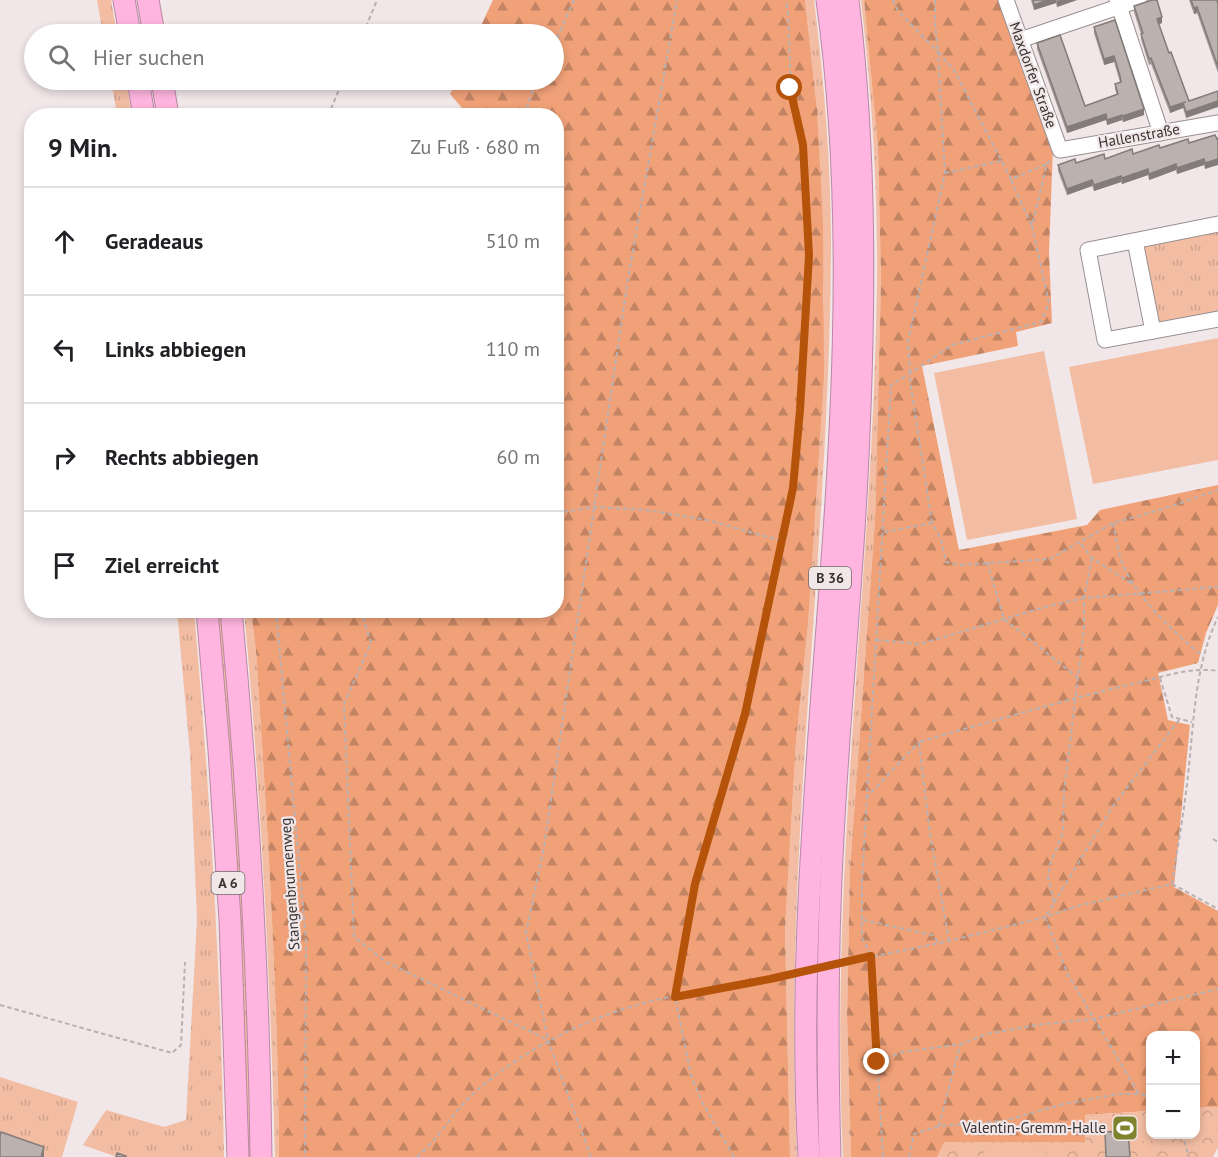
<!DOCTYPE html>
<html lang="de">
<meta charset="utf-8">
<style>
:root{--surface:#fff;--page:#f6f6f6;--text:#202124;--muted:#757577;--line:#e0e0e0}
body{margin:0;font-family:"PT Sans",sans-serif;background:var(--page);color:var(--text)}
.controls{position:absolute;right:18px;bottom:18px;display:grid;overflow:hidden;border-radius:12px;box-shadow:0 3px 9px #0003}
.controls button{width:54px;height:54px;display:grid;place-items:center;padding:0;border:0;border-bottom:2px solid var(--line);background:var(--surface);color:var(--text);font:30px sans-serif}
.stop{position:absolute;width:18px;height:18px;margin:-14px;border:4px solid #b45309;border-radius:50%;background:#fff}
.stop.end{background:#b45309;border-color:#fff;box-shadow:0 2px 6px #0008}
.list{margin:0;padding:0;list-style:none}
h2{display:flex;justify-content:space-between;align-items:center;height:78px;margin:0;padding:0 24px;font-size:26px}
h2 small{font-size:20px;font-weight:400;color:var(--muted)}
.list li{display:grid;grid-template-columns:39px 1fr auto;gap:18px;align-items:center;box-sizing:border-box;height:108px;padding:0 24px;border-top:2px solid var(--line)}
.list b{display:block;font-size:22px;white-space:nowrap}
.list em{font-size:20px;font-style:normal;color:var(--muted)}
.icon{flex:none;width:33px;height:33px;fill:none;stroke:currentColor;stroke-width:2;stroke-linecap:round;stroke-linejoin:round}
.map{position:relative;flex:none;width:1218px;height:1157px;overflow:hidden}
.search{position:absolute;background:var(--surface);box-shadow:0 3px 9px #0003;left:24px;top:24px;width:540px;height:66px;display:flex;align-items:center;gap:15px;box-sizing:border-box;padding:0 21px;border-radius:33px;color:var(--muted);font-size:22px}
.panel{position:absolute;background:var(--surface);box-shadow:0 3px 9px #0003;left:24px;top:108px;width:540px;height:510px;border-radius:24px}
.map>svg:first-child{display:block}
.grass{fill:url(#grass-tufts)}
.forest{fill:url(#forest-firs)}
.park{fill:url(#park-crowns)}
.pitch{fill:#f2bda3}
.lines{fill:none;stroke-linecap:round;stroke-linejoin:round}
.minor-casing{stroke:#998f91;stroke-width:17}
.highway-casing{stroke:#b988a3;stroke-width:23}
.path{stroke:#b9b0b1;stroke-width:2;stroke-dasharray:4.5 3;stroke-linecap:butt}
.minor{stroke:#fff;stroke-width:15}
.highway{stroke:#ffb5df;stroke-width:21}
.path-bridge{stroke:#b9b0b1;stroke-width:2;stroke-dasharray:4.5 3;stroke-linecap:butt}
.wall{fill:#a19896}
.shaded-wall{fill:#837c7a}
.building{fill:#bbb1af;stroke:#837c7a;stroke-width:1.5}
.route{stroke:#b45309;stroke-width:8}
.labels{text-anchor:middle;stroke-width:4.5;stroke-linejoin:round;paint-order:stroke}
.shield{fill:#f1e6e8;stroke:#6f6969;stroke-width:1.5}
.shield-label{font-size:14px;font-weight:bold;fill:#373333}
.street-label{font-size:15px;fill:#373333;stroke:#f1e6e8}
.poi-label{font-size:15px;fill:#373333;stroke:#f1e6e8;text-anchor:end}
</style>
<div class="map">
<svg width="1218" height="1157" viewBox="0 0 1218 1157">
<defs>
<pattern id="grass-tufts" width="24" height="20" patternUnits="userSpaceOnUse" patternTransform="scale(1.5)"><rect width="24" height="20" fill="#f2bda3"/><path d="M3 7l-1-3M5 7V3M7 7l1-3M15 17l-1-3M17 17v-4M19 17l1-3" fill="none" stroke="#d0a38d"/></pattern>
<pattern id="forest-firs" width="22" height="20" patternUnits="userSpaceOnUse" patternTransform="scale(1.5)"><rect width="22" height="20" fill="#f0a178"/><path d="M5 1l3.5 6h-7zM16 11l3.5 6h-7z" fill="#c38463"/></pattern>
<pattern id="park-crowns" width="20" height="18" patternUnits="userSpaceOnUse" patternTransform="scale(1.5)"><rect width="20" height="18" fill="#f2bda3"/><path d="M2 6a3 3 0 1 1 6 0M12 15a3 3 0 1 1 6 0" fill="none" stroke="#d0a38d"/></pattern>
</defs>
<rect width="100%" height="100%" fill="#f1e6e8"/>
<g class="grass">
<path d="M97,0h14l6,34h-14z"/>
<path d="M805,0h9c10,81 17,163 17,244 -1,305 -49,608 -34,913h-7l-5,-228 11,-187 12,-118 16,-325 -7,-190z"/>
<path d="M861,0h3l14,148 3,130 -6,242 -25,350 -3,145 4,142h-8c-14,-291 30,-581 34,-872 1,-95 -5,-190 -16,-285z"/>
<path d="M111,80h15l6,35h-15z"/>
<path d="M1218,226v86l-60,12 -16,-83z"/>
<path d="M177,611h17c16,182 27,363 30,546h-107l-34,-12 23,-35 58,17 22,-7 11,-201 -7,-166z"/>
<path d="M216,611h7l17,211 13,335h-7z"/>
<path d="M244,611h7l5,40c11,169 22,337 23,506h-4c-5,-183 -14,-365 -31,-546z"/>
<path d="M0,1077l78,25 -16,55h-18l-44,-12z"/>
</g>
<g class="forest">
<path d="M493,0h312l12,109 6,114 1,152 -16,249 -12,118 -11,187 5,228h-511c-1,-169 -12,-337 -23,-506l-5,-40 305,-1v-494l-88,-1 -18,-21 7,-14h97v-46h-77z"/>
<path d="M864,0h139l50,148 -4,104 3,71 -36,9 2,14 -96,20 37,184 128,-25 13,-15 118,-25v120l-12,28 -8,30 -40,10 10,47 22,5 -16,162 44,24v196l-22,1v-72h-46v75l-65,4v27h-102l-16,15h-116l-4,-142 3,-145 25,-350 6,-242 -3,-130z"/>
</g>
<path class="park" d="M1218,1107v40l-5,10h-276l7,-15h141v-27l65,-4v23h46v-26z"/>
<g class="pitch">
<path d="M1218,338v122l-125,24 -24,-117z"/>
<path d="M1044,351l33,168 -110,21 -33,-167z"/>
<path d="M1150,1119v15l14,1v5l-63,4 -1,-22z"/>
<path d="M997,1144l40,3 14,10h-74z"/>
</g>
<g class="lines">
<defs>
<g id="minor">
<path d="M1006,0l54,150 158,-27"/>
<path d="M1117,0l44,133"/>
<path d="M1020,40l119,-40"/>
<path d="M1218,224l-130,26 17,90 113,-21"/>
<path d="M1135,241l18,90"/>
</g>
<g id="highway">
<path d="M124,0l6,34"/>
<path d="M148,0l6,34"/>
<path d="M138,80l6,36"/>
<path d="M162,80l6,36"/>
<path d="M207,610l12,140 11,170 8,237"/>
<path d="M231,610c17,182 28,365 30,547"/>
<path d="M809,1157c-9,-155 2,-311 13,-465 18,-230 37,-463 5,-692"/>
<path d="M830,1157c-3,-107 -3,-213 3,-320 6,-120 18,-240 24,-360 8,-160 10,-318 -9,-477"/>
</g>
</defs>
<use href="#minor" class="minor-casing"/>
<use href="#highway" class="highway-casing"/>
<g class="path">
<path d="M893,0l5,11 40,41 7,121 -37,169 2,31"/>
<path d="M935,0v24l3,28 16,18 57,109 36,-15"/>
<path d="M363,34l14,-34"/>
<path d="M554,45l20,-45"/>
<path d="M328,116l15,-36"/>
<path d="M525,116l5,-19 8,-17"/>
<path d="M945,173l56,-12"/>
<path d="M1011,180l21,46"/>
<path d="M556,513l39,-6 51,3 61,10 75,21"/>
<path d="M932,523l-23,-149 43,-29 89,-23 8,-19 -17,-77 15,-62 4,-5"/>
<path d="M1113,523c3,14 5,29 10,42 12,31 54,71 80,91"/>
<path d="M884,532l48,-9 9,16 5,23 14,3 90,-6 63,-36 50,-14 55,-19"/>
<path d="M1081,544l11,14 40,26"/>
<path d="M1092,558l-8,40v30l-20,163 -1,42 -13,31 -2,13 6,26 -9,14 23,58 71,119 11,2"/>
<path d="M987,562l17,57 73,58"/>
<path d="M276,610l30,330 -1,217"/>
<path d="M361,610l10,33 -27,61 10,233 32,25 162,78"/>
<path d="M877,640l43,4 125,-37 39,-9 134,-11"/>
<path d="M1160,678l12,39 20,5"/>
<path d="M866,798l53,-56"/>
<path d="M1213,839l5,3"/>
<path d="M1172,884c5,-33 11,-66 15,-100 7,-56 6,-115 31,-167"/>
<path d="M1054,903l59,-97 66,-86"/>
<path d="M863,920l69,15 7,8"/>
<path d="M949,941l-19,-107 -11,-92c69,-20 139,-40 209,-57 29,-6 61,-19 90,-14"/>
<path d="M866,958l83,-17 96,-24 32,-11 95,-22 46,25"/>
<path d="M0,1005l172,48 9,-8 4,-83"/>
<path d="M879,1061l24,-9 58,-8 26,-10 56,-10 51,-5 124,-30"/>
<path d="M939,1126l21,-81"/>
<path d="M1182,1134l7,23"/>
<path d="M417,1157c22,-19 37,-46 58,-65 45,-39 99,-68 155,-85 45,-14 94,-19 140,-28"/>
<path d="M591,1157l-43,-117 -22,-107 18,-86 83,-562 50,-285"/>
<path d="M734,1157l-32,-55 -11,-27 -16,-78 20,-113 50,-170 48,-226 7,-78 4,-92 5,-63 -6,-110 -12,-57 -3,-75 -2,-13"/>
<path d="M883,1157l-12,-201 -9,-19v-56l29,-496 18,-11"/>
<path d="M909,1157l5,-23 25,-8 64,-5 61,-17 54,-10h21"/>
</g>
<use href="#minor" class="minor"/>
<use href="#highway" class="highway"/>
<path class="path-bridge" d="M770,979l96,-21"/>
</g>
<g class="wall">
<path d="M1031,0h46l-20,7 -1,-4 -22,7z"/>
<path d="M1189,0h28l1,4v69l-21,-60 -3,1z"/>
<path d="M1134,6l28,17 -3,1 10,29 20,48 -3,17 -3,-10 -13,5 -19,-49 -2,1 -8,-26v-5l-7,-22z"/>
<path d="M1115,20l29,95 -21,7 -1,-2 -15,5 -1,-5 -39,13 -30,-84v-6l48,63 32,-11 -2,-6v-5l5,-2 -6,-20 -10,3 -10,-32v-6z"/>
<path d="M1215,135l-10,34 -1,-4 -27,9 -1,-4 -27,10 -1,-5 -26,9 -1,-2 -27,9 -2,-5 -25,9 -9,-24v-6l47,-6 84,-16z"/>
</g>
<g class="shaded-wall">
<path d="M1048,0h8v3l-22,7v-5z"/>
<path d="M1061,0h16l-20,7v-6z"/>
<path d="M1197,7v6l-3,1v-6z"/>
<path d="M1162,17v6l-5,2v-6z"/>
<path d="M1114,56v6l-10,3v-6z"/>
<path d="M1218,101v6l-32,11v-6z"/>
<path d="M1186,102l-3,1v5l-13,5v-6z"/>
<path d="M1144,109v6l-21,7v-6z"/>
<path d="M1106,114v6l-39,13v-6z"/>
<path d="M1122,115v5l-15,5v-5z"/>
<path d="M1204,159v6l-27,9v-6z"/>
<path d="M1218,159v6l-13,4v-6z"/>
<path d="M1176,164v6l-27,10v-6z"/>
<path d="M1148,169v6l-26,9v-6z"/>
<path d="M1121,176v6l-27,9v-6z"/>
<path d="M1092,180v6l-25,9v-6z"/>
<path d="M44,1147v10h-3z"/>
</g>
<g class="building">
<path d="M1033,0h15l-14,5z"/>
<path d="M1152,0h5l5,17 -5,2 12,34 2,-1 18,49 29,-10v10l-32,11 -3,-9 3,-1 -16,5 -19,-49 -2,1 -8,-25 2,-1 -9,-27z"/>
<path d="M1191,0h26l1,4v63l-21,-60 -3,1z"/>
<path d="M1115,20l29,89 -21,7 -1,-1 -15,5 -1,-6 -39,13 -30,-84 23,-8 25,71 33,-12 -3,-10 6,-2 -1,-6 -6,-20 -10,3 -10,-32z"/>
<path d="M1215,135l2,4 1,-1v21l-13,4 -1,-4 -27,9 -1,-4 -27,10 -1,-5 -26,9 -1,-2 -27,9 -2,-5 -25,9 -9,-24 17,-6 1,4 28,-9 1,5 27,-10 1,5 26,-9 1,3 28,-9 1,4z"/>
<path d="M1128,1131l2,26h-24l-1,-25z"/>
<path d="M1,1132l43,15 -3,10h-41v-21z"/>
<path d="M117,1153l9,3v1h-10z"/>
</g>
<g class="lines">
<path class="route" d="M790,88l13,57 6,110 -9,155 -7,78 -48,226 -50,170 -20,113 95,-18 101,-23 6,106"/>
</g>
<defs>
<symbol id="stadium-square" viewBox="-11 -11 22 22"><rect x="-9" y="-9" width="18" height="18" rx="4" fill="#80832d" stroke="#f1e6e8"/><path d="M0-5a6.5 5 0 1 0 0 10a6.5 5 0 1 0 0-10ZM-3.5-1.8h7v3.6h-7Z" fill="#fff"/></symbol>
</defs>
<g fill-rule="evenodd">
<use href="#stadium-square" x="1110" y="1113" width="30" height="30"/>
</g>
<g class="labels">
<g class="shield">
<rect x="809" y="567" width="42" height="22" rx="4.5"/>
<rect x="211.5" y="872" width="33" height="22" rx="4.5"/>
</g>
<g class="shield-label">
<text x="830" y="583">B 36</text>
<text x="228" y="888">A 6</text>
</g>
<g class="street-label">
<text transform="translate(1033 75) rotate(70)" y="5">Maxdorfer Straße</text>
<text transform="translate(1139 136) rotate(-10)" y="5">Hallenstraße</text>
<text transform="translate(290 884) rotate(-94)" y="5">Stangenbrunnenweg</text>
</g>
<g class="poi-label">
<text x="1106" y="1133">Valentin-Gremm-Halle</text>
</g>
</g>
</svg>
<div class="controls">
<button>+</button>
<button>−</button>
</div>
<div class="stop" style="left:790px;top:88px"></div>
<div class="stop end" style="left:877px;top:1062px"></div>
<div class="search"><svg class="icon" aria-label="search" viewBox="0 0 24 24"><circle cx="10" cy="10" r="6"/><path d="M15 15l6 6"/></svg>Hier suchen</div>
<section class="panel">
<h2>9 Min.<small>Zu Fuß · 680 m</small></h2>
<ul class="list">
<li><svg class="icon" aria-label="ahead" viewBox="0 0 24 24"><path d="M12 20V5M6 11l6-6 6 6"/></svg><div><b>Geradeaus</b></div><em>510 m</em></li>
<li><svg class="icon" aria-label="left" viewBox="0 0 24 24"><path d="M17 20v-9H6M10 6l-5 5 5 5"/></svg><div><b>Links abbiegen</b></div><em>110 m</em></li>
<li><svg class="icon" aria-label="right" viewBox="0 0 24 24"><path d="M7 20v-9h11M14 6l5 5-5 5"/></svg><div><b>Rechts abbiegen</b></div><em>60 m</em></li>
<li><svg class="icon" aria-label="arrive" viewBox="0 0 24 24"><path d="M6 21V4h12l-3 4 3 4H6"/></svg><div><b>Ziel erreicht</b></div></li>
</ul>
</section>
</div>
